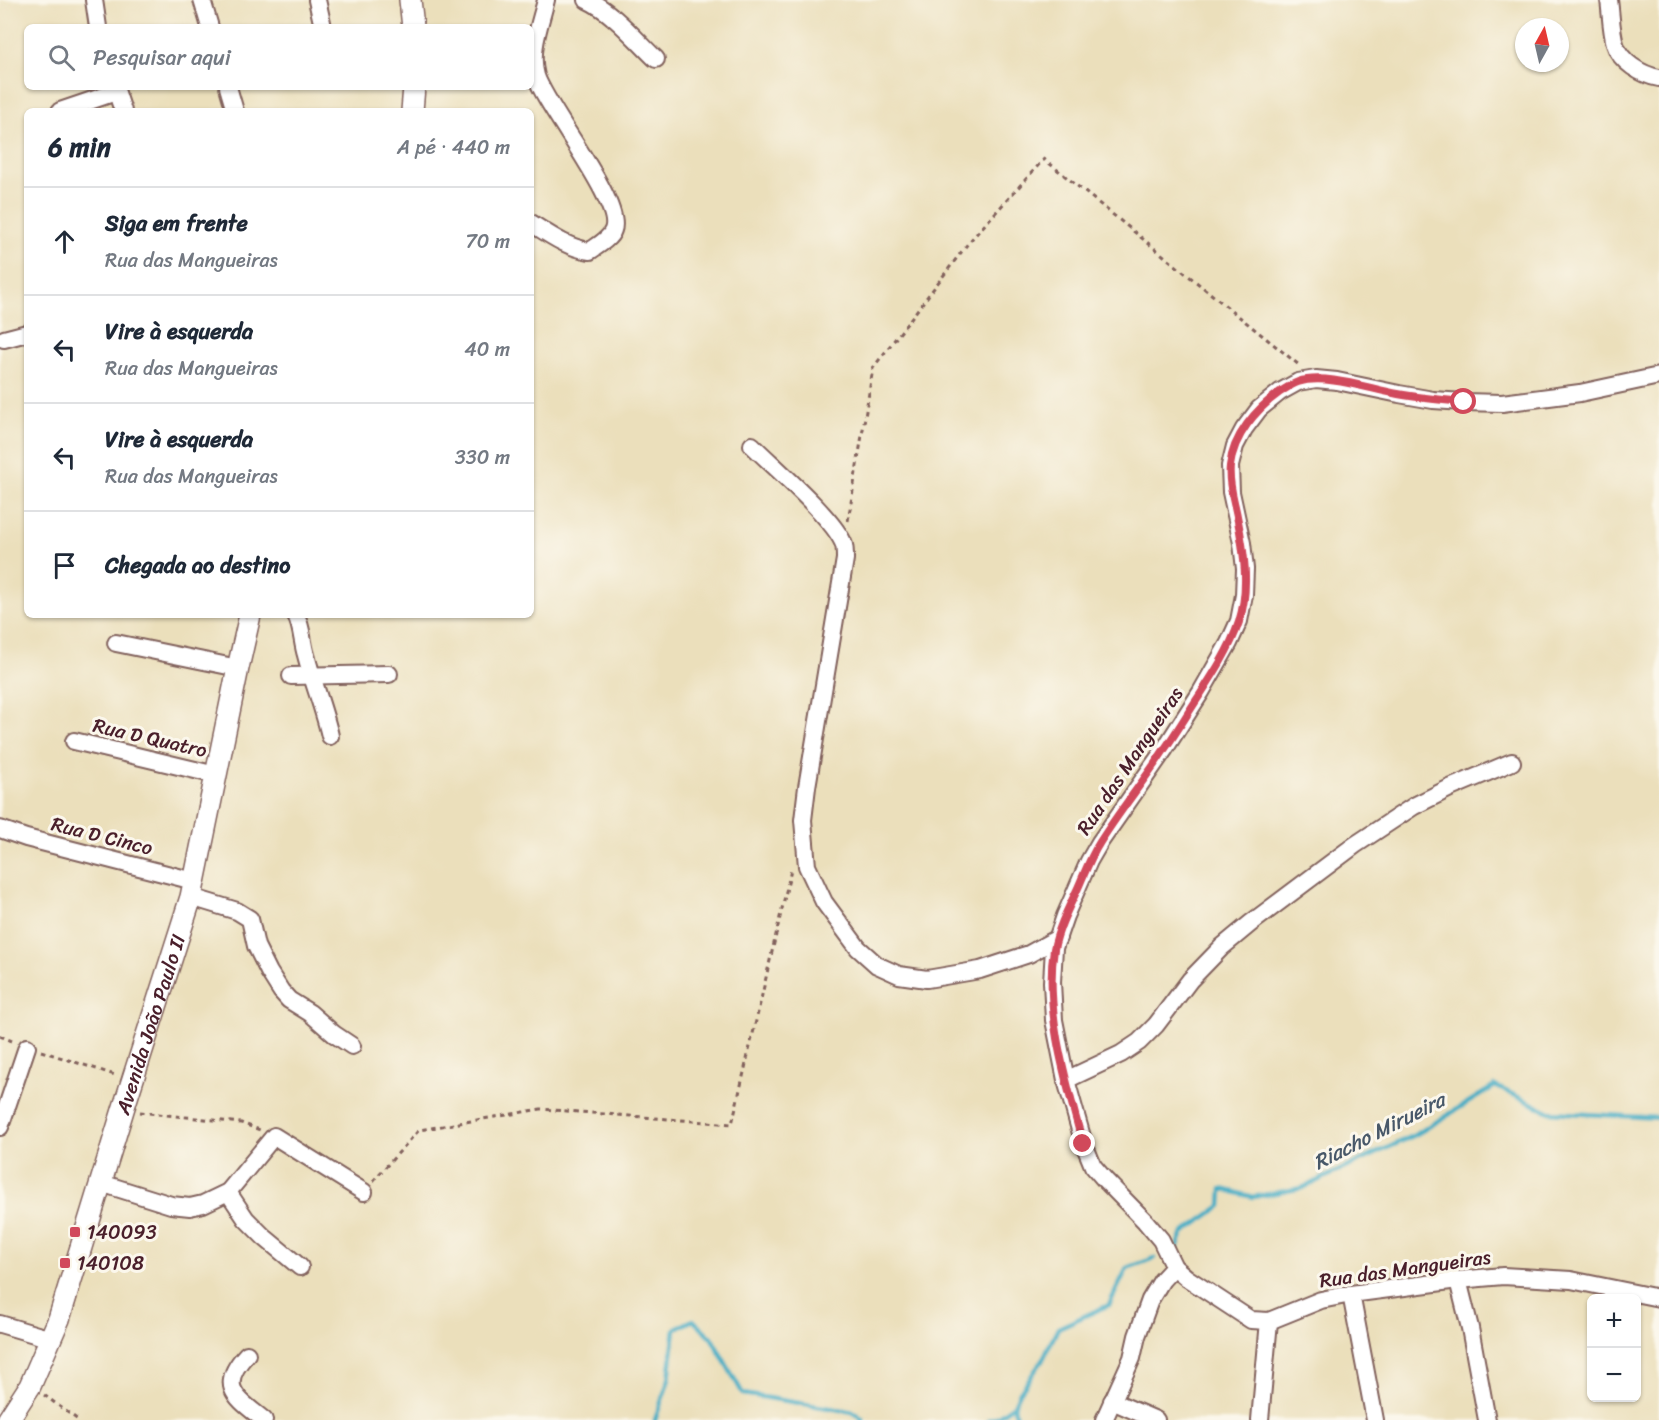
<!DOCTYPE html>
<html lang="pt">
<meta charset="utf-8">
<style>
:root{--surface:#fff;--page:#f2f2f3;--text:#1f2937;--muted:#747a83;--line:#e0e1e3}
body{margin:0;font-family:Sriracha,sans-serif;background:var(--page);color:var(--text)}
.controls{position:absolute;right:18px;bottom:18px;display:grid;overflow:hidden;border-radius:9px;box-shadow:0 2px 4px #0004}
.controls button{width:54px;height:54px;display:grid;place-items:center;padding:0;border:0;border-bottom:2px solid var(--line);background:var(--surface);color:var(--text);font:30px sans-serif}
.compass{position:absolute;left:1515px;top:18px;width:54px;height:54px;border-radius:50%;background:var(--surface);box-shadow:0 2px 4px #0004;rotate:8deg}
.stop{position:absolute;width:18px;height:18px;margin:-14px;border:4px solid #d1495b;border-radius:50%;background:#fff}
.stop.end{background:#d1495b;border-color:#fff;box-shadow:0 2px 6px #0008}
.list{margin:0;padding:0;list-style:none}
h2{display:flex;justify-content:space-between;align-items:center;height:78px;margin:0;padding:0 24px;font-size:26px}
h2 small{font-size:20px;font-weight:400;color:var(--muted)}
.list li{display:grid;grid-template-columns:39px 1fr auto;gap:18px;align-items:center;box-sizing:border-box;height:108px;padding:0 24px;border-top:2px solid var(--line)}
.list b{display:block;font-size:22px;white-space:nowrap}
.list p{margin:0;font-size:20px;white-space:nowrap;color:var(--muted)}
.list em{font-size:20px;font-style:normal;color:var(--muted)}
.icon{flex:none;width:33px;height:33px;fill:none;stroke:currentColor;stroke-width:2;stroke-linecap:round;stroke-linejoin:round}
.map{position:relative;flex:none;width:1659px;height:1420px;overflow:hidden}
.search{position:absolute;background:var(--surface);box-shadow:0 2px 4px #0004;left:24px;top:24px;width:510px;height:66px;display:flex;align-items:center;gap:15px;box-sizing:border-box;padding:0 21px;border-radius:9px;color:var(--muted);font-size:22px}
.panel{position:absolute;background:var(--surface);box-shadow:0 2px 4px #0004;left:24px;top:108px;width:510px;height:510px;border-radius:9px}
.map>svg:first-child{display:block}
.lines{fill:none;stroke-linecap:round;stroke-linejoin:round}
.stream{stroke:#45adc5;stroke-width:4.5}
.minor-casing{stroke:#82625d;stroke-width:20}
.major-casing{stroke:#82625d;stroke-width:24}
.path{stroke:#82625d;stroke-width:3;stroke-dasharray:4.5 4.5;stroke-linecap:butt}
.minor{stroke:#fff;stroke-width:16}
.major{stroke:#fff;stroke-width:21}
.route{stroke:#d1495b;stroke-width:8}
.poi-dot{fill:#d1495b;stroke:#fbf7ec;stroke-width:2}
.labels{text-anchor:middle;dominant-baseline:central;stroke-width:6;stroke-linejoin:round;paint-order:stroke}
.street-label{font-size:20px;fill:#4a1f2b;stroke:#fbf7ec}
.poi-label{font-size:20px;fill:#4a1f2b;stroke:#fbf7ec;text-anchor:start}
.water-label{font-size:21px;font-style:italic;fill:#485869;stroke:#fbf7ec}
</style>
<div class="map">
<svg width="1659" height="1420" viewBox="0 0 1659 1420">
<rect width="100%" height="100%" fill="#fbf7ec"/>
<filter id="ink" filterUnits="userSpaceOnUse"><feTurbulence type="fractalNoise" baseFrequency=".0167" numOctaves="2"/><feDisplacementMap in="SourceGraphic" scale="12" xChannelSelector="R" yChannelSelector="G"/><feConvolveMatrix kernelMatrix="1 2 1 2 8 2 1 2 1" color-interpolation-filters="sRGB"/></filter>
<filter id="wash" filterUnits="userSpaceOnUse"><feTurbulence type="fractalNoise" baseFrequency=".008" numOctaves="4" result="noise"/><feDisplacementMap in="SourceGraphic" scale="24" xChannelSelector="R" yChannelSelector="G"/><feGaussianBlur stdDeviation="1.35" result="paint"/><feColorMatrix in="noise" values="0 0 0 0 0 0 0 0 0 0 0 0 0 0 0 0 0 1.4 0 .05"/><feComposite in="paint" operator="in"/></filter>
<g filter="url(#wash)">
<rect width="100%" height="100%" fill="#ebdfbb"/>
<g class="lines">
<g class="stream">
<path d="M1176,1250L1183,1233L1221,1206L1222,1189L1253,1197L1302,1188L1415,1135L1495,1086L1550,1112L1659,1118"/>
<path d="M655,1420L669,1379L675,1329L693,1320L711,1337L743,1394L854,1412L863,1420"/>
<path d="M988,1420L997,1417L1014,1405"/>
<path d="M1016,1420L1014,1405L1020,1392L1042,1361L1058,1328L1109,1305L1127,1268L1155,1258"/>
</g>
</g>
</g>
<g filter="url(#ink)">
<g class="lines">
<defs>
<g id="minor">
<path d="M94,0L98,27"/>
<path d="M202,0L210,27"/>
<path d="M317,0L323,27"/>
<path d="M587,0C612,11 636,40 656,59"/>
<path d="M1609,0C1611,14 1611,30 1615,44C1620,62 1642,75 1659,78"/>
<path d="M115,87L123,111"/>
<path d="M228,87L235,111"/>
<path d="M60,111L116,92"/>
<path d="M531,223C550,235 568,248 590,251C597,246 610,239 613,230C624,204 546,108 536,76C529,51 540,25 546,0"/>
<path d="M4,339L27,333"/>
<path d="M1659,376L1580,393L1502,403L1464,402L1433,400L1399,394L1337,381L1316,379L1298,382L1280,392L1259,409L1244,429L1235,446L1230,466L1231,492L1242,543L1245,569L1244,595L1239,621L1229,643L1201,692L1164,750L1100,842L1089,861L1065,916L1054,948L1052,982L1054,1020L1066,1080L1084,1144L1093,1166L1105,1180L1145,1221L1161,1240L1174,1267L1187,1278L1251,1320L1269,1321L1321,1300L1351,1294L1458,1280L1503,1276L1571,1280L1659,1298"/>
<path d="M752,445C772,465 836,520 844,545C845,549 845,555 845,559L807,787L803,820L807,866L824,902L858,948L877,965L899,975L927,979L980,970L1029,954L1058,938"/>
<path d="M296,615C302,627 302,642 306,655C313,683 324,709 330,736"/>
<path d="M116,643L238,668"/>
<path d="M291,676L389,674"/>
<path d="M74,741L216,775"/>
<path d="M0,829L26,838L194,881"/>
<path d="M191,897L237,911L250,919L256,946L269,972L281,991L289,1000L310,1013L334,1034L352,1046"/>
<path d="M1066,1080L1121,1054L1139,1042L1156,1025L1190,980L1222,947L1251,923L1355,845L1414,806L1450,788L1512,762"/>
<path d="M0,1127L27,1047"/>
<path d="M101,1183L171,1205L190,1207L203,1204L228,1192L274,1136L364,1192"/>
<path d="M228,1192L246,1219L264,1237L300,1267"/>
<path d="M1458,1280L1470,1328L1487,1420"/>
<path d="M1351,1294L1375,1420"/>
<path d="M0,1324L51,1339"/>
<path d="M247,1354C216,1387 237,1398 264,1420"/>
<path d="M1112,1401L1156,1420"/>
<path d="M1104,1420L1132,1358L1137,1336L1150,1300L1162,1280L1174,1267"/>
<path d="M1260,1420L1269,1321"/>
</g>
<g id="major">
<path d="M410,0L413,27"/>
<path d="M412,111L414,87"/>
<path id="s1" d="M8,1420L30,1386L59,1319L123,1110L191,897L238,668L250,615"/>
</g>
</defs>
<use href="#minor" class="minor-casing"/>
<use href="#major" class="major-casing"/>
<g class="path">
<path d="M848,521L873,368L969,242L1044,159L1299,365"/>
<path d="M0,1036L12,1041"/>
<path d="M41,1051L115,1075"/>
<path d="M140,1112L241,1123L260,1130"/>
<path d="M373,1181L419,1130L541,1109L732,1124L791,870"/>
<path d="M44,1395L78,1420"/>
</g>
<use href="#minor" class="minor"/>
<use href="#major" class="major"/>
</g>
</g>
<g class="lines" filter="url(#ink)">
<path class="route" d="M1083,1144C1067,1085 1044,1011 1054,949C1058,928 1069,907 1078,888C1085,872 1091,856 1100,842C1120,810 1144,781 1164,750C1174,736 1183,721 1192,707C1209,681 1229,652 1239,622C1250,588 1244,550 1237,516C1234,500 1228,483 1230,466C1233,436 1256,409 1280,392C1285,389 1292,384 1298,382C1326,373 1369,389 1398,394C1420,398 1442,400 1464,402"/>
</g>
<g class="poi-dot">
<rect x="69" y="1226" width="12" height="12" rx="3"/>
<rect x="59" y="1257" width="12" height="12" rx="3"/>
</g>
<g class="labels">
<g class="street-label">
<text transform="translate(150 738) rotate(13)">Rua D Quatro</text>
<text transform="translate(1130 761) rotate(-56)">Rua das Mangueiras</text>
<text transform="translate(102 836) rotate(14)">Rua D Cinco</text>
<text stroke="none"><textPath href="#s1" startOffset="422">Avenida João Paulo II</textPath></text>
<text transform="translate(1405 1269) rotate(-8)">Rua das Mangueiras</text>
</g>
<g class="poi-label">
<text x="87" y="1232">140093</text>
<text x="77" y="1263">140108</text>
</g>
<g class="water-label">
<text transform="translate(1379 1131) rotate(-27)">Riacho Mirueira</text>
</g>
</g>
</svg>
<div class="controls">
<button>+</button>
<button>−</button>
</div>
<svg class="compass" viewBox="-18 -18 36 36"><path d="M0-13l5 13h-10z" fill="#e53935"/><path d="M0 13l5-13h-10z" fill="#747a83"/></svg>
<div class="stop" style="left:1464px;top:402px"></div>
<div class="stop end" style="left:1083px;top:1144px"></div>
<div class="search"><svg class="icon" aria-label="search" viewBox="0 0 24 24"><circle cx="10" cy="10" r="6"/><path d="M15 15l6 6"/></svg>Pesquisar aqui</div>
<section class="panel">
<h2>6 min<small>A pé · 440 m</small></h2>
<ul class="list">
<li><svg class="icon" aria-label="ahead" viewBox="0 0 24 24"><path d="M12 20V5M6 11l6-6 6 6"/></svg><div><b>Siga em frente</b><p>Rua das Mangueiras</p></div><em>70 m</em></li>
<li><svg class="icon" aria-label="left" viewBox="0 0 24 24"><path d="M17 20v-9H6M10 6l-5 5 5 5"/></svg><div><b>Vire à esquerda</b><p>Rua das Mangueiras</p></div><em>40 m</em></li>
<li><svg class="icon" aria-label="left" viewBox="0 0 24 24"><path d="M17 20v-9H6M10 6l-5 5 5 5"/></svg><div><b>Vire à esquerda</b><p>Rua das Mangueiras</p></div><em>330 m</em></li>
<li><svg class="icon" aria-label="arrive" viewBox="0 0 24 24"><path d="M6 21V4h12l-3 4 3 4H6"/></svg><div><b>Chegada ao destino</b></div></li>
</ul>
</section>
</div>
